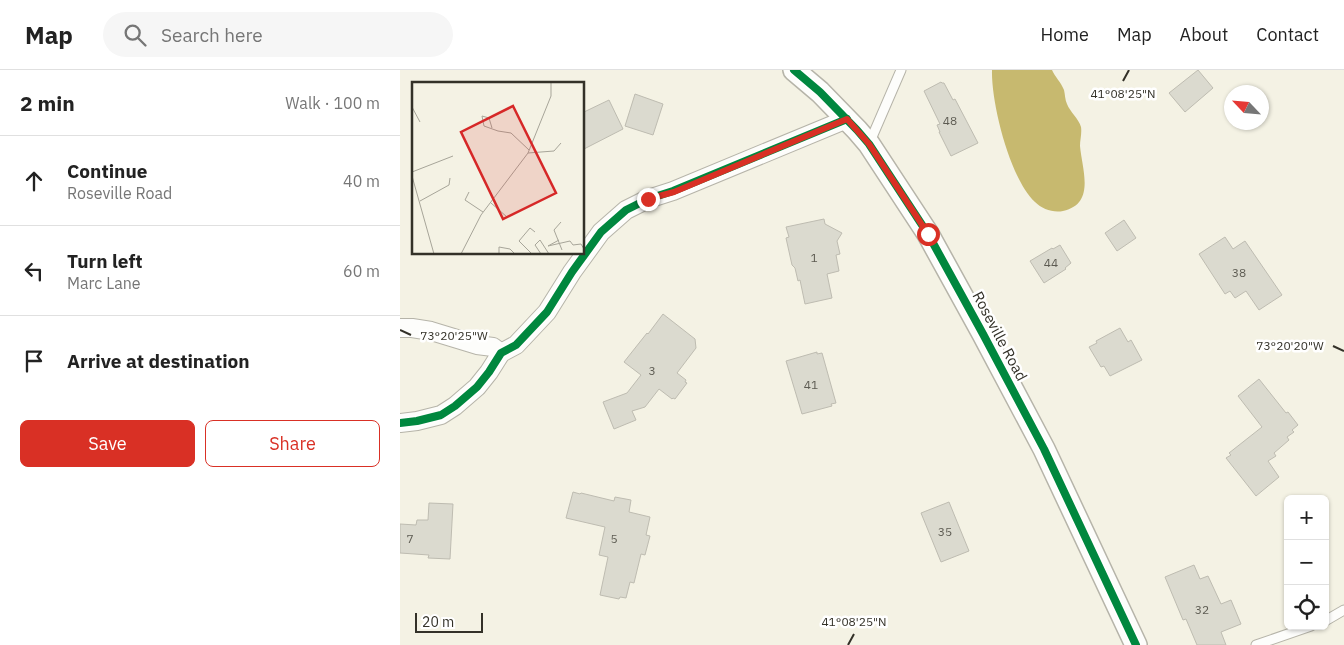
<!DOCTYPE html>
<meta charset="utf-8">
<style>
:root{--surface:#fff;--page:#f6f6f6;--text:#222;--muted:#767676;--line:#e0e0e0;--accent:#d93025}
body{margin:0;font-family:"IBM Plex Sans",sans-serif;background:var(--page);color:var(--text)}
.controls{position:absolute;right:15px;bottom:15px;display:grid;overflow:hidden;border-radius:8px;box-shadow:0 1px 4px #0004}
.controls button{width:45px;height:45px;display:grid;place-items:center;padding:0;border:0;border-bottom:1px solid var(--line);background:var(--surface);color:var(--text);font:25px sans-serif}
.compass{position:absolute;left:824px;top:15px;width:45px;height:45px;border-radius:50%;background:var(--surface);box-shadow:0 1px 4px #0004;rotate:296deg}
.scale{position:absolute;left:15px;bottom:12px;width:68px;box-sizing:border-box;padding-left:5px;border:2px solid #333128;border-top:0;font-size:14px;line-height:18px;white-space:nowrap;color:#333128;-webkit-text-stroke:4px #fff;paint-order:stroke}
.stop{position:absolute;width:15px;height:15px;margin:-11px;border:4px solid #d93025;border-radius:50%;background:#fff}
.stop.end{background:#d93025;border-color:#fff;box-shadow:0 1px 5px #0008}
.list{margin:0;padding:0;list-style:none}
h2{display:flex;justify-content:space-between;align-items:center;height:65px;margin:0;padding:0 20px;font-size:21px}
h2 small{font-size:16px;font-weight:400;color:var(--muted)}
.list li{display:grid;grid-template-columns:32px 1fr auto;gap:15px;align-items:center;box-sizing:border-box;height:90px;padding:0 20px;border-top:1px solid var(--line)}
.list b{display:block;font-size:19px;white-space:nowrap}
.list p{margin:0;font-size:16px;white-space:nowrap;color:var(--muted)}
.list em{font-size:16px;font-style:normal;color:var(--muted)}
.actions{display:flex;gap:10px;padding:15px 20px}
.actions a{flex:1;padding:11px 0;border:1px solid var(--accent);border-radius:8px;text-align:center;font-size:18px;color:var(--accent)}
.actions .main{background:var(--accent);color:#fff}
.icon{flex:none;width:28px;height:28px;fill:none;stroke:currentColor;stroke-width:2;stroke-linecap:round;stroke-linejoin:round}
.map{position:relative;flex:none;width:944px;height:575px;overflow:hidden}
header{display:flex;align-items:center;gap:30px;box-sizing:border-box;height:70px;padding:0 25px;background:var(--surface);border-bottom:1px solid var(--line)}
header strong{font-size:24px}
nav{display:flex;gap:28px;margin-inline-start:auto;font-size:18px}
.search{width:350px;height:45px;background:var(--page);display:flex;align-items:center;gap:12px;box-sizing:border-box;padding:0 18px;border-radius:28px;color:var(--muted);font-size:19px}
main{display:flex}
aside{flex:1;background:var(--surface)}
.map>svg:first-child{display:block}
.water{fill:#c7b96f}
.building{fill:#dbdacf;stroke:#bebcb1}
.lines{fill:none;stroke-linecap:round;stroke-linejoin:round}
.service-casing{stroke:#b6b4a9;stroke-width:11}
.minor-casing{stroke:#b6b4a9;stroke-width:20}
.tertiary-casing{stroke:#b6b4a9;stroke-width:24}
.service{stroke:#fdfdfb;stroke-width:9}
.minor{stroke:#fdfdfb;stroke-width:18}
.tertiary{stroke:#fdfdfb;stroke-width:21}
.cycleway-casing{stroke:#fff;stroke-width:11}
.cycleway{stroke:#00873e;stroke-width:8}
.route{stroke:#d93025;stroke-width:6}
.ticks{fill:none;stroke:#333128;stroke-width:2}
.labels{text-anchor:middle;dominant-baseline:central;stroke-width:5;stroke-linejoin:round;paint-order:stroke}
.number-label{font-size:12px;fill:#5d5b52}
.street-label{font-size:15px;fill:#333128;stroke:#fff}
.inset-road{fill:none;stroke:#a7a599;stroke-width:1}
.view{fill:#d62828;fill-opacity:0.15;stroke:#d62828;stroke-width:2.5}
.inset-edge{fill:none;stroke:#333128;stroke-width:2.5}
.ticks-label{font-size:12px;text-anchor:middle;fill:#333128;stroke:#fff;stroke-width:5;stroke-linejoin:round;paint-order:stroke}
</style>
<header>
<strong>Map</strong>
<div class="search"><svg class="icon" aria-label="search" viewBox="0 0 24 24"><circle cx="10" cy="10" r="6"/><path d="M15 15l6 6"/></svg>Search here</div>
<nav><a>Home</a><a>Map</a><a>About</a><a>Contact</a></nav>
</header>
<main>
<aside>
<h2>2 min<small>Walk · 100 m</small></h2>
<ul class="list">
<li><svg class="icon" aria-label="ahead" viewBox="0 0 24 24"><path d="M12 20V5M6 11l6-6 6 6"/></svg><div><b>Continue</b><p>Roseville Road</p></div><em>40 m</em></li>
<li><svg class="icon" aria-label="left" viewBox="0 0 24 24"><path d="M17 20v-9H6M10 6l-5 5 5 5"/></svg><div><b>Turn left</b><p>Marc Lane</p></div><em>60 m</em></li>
<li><svg class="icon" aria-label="arrive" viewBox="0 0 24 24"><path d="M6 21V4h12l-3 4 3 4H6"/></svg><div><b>Arrive at destination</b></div></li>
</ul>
<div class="actions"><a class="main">Save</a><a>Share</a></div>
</aside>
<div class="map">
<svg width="944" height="575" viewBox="0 0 944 575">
<rect width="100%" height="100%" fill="#f4f2e4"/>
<path class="water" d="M592,0H652C655,7 661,12 664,20C665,24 665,30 667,34C670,42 679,49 681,57C682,63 680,70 680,76C682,99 696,134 663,141C653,143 642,139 635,132C610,109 591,33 592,0Z"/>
<g class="building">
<path d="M798,0L813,18L785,42L769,23Z"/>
<path d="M541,12L542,13H544L553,30L555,29L578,73L551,86L539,62H540L537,55L540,54L524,21Z"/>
<path d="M235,24L263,34L253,65L225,56Z"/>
<path d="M209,30L223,59L184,79V42Z"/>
<path d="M424,149L425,154L442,163L437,171L440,184L436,185L439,201L427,204L432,228L405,234L400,210L398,211L395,198L392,195L386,168L389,167L386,157Z"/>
<path d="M724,150L736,168L717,181L705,163Z"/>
<path d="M825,167L833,179L845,171L882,225L859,240L846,221L835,228L830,221L825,224L799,184Z"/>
<path d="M660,175L671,193L665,198L666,199L644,213L630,191L652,178L653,179Z"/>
<path d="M263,244L295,269L296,278L277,303L286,310L285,312L287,313L275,329L273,328L272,329L259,319L245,337L232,341L236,350L214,359L203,332L227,323L241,305L224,292L247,263L248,264Z"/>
<path d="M720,258L728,272L731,270L742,290L710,306L704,296L701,297L689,277L697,273L696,271Z"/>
<path d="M417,282V284L422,283L436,333L431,334L432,336L402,344L386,291Z"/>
<path d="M859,309L886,343L888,342L898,355L892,360L894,362L887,367L889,370L874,383L876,386L868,391L879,407L856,426L826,388L831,385L829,383L862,357L838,326Z"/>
<path d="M173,422L180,424L181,423L214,431L215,427L231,430L229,442L250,447L246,465L250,466L245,485L241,484L234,513L230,512L226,528L220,527L219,529L200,525L208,487L199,485L205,457L166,448Z"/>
<path d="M549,432L569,481L541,492L521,443Z"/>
<path d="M29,433L53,434L50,489L28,488L29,485L0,483V454L16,455L17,450H28Z"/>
<path d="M794,495L800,509L808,506L821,534L831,530L841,554L821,562L826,575H797L786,549L783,550L765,507Z"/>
</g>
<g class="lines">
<defs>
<g id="service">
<path d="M469,74L501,0"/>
<path d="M925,551L944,540"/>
<path d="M856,575L911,556"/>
</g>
<g id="minor">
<path d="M0,258H12L31,261L77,275L93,277L101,283"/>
<path d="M0,353L17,351L41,345L55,336L77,317L89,302L101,283L116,275L147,242L172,202L201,162L226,140L248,129L273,121L447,49"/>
</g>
<path id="tertiary" d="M394,0L420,22L457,60L469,74L528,164L583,264L644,379L736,575"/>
</defs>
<use href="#service" class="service-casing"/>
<use href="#minor" class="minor-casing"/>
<use href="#tertiary" class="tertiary-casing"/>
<use href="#service" class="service"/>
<use href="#minor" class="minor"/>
<use href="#tertiary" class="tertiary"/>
<defs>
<g id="cycleway">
<path d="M394,0L420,22L457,60L469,74L528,164L583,264L644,379L736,575"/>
<path d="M0,353L17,351L41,345L55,336L77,317L89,302L101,283L116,275L147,242L172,202L201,162L226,140L248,129L273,121L447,49"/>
</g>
</defs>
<use href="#cycleway" class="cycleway-casing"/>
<use href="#cycleway" class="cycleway"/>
</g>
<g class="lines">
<path class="route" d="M248,129L274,122L447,49L469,74L528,164"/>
</g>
<path class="ticks" d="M723,11L729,0M0,260L11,265M933,276L944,281M448,575L454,564"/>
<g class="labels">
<g class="number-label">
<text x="550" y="50">48</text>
<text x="414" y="187">1</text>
<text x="651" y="192">44</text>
<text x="839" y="202">38</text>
<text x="252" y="300">3</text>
<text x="411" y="314">41</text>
<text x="545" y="461">35</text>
<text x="10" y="468">7</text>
<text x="214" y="468">5</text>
<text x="802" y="539">32</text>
</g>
<g class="street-label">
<text transform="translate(600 266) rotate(62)">Roseville Road</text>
</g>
</g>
<g transform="translate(12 12)">
<rect width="172" height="172" fill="#f4f2e4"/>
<path class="inset-road" d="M0,25L8,40M80,46L77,36L70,34L72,44L86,49L99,51L117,68M116,71L142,69L149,61M0,90L41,74M0,94L22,172M57,110L53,118L71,130M8,119L37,103L38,96M79,121L95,135M149,140L142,148L150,168M147,158L136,164L158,159L161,163L169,162L172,167M49,172L69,133L116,71L139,14V0M87,172V165L98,167L103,172M120,172L107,159L118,146L123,150M129,172L123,163L128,158L137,172"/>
<path class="view" d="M101,24L144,111L91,137L49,50Z"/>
<rect width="172" height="172" class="inset-edge"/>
</g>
<g class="ticks-label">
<text x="723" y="28">41°08'25"N</text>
<text x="54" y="270">73°20'25"W</text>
<text x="890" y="280">73°20'20"W</text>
<text x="454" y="556">41°08'25"N</text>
</g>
</svg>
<div class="controls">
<button>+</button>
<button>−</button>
<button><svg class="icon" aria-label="locate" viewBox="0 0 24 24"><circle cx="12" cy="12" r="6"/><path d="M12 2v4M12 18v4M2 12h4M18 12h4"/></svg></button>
</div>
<svg class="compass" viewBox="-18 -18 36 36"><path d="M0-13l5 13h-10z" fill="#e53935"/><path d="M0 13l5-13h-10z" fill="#767676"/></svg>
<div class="scale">20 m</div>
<div class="stop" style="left:528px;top:164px"></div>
<div class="stop end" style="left:248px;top:129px"></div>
</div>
</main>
